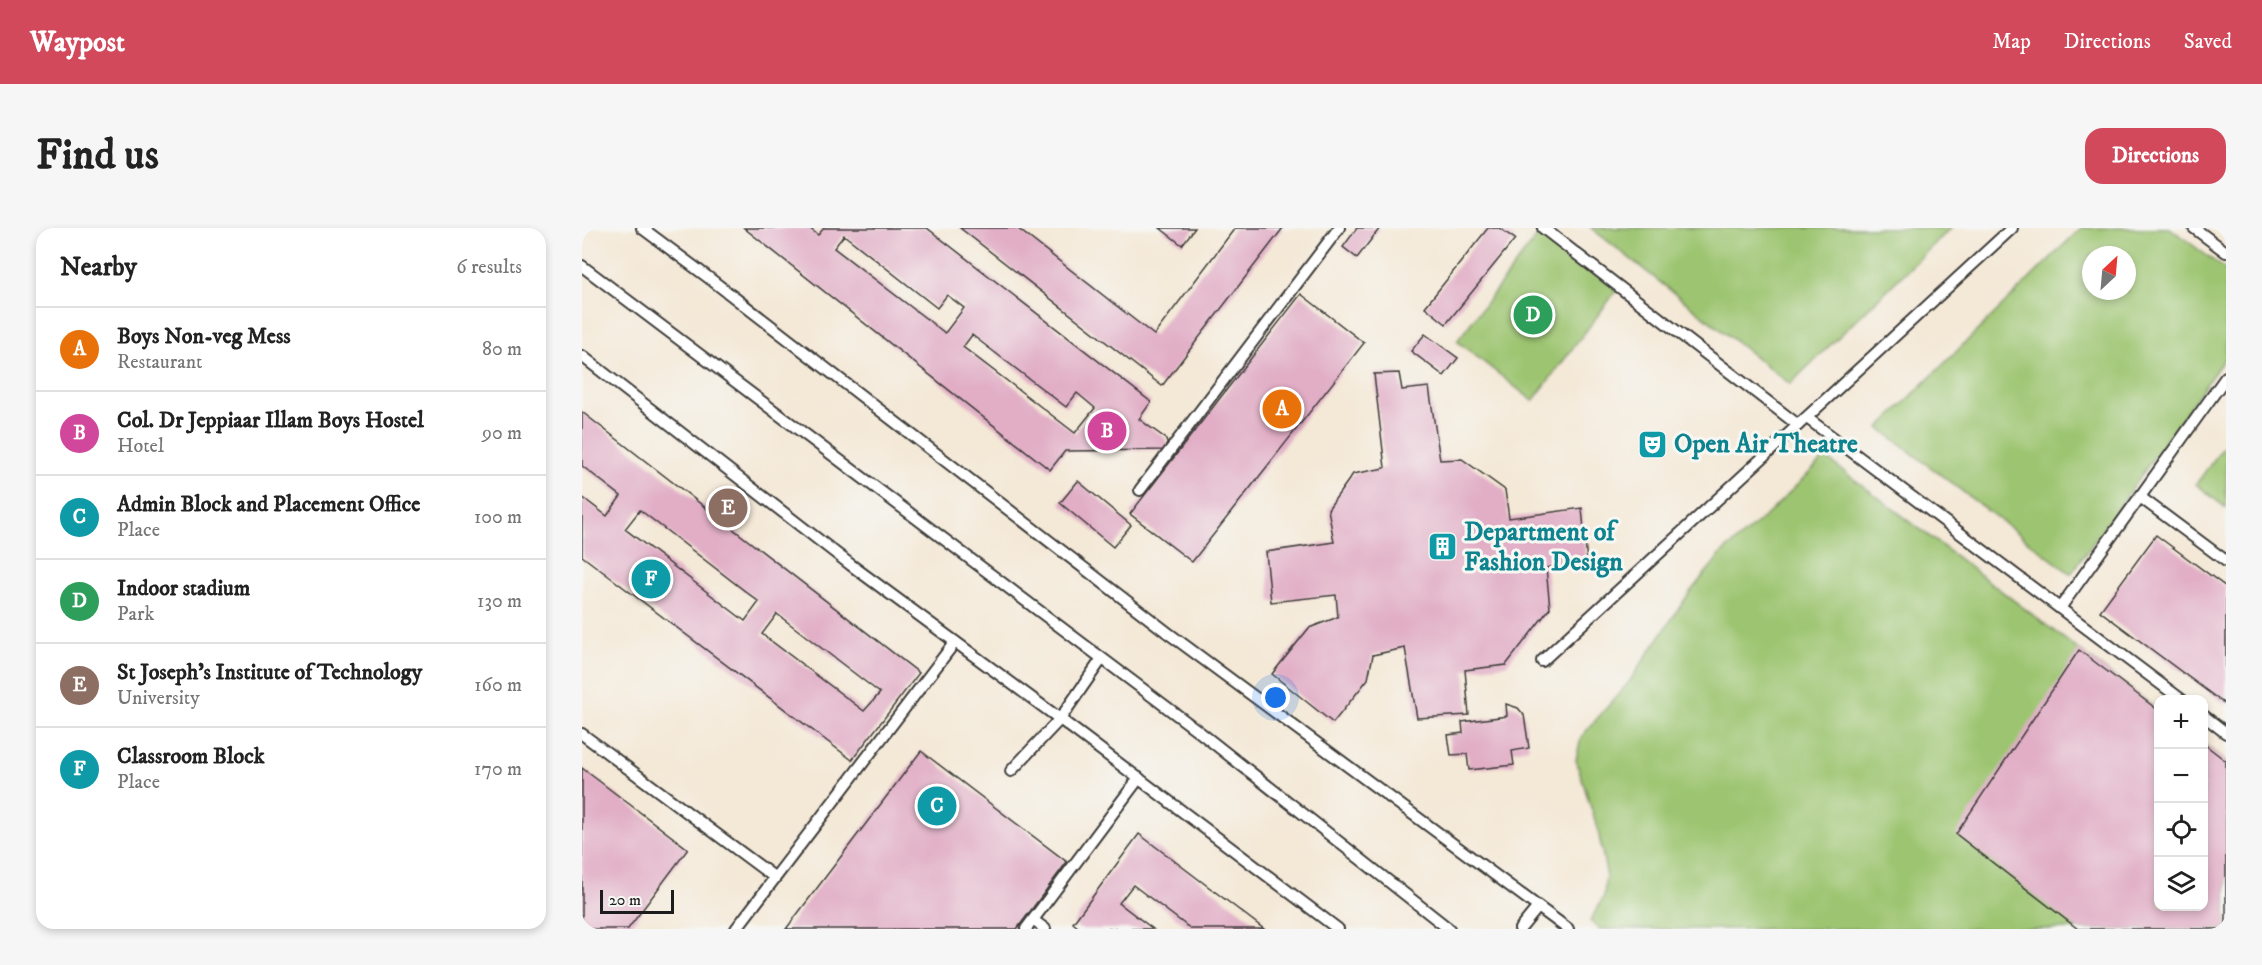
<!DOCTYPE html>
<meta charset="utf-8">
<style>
:root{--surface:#fff;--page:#f6f6f6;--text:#222;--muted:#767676;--line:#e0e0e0;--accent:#d1495b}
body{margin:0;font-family:"IM FELL DW Pica",serif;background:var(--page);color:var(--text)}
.controls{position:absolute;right:18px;bottom:18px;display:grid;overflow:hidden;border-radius:12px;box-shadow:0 3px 9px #0003}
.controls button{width:54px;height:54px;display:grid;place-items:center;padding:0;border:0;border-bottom:2px solid var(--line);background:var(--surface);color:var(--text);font:30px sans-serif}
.compass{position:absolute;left:1500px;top:18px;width:54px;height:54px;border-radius:50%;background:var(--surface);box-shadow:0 3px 9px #0003;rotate:26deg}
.scale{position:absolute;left:18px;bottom:15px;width:74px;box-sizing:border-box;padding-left:6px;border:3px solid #1c1c1c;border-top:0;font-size:16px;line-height:21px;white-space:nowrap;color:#1c1c1c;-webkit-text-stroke:4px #f6f6f2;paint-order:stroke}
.you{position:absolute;left:694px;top:470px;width:21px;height:21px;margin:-15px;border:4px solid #fff;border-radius:50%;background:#1a73e8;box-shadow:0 0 0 9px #1a73e833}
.badge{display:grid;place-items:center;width:39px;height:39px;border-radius:50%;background:var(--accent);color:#fff;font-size:20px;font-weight:700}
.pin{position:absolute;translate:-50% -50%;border:3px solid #fff;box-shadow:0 2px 6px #0006}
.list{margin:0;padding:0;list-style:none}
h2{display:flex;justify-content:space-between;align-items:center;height:78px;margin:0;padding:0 24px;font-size:26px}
h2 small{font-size:20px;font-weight:400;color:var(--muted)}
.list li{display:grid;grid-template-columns:39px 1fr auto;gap:18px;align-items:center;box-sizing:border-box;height:84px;padding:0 24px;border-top:2px solid var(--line)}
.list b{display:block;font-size:22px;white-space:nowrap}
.list p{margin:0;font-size:20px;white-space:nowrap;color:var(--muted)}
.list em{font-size:20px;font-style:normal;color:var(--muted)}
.icon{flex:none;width:33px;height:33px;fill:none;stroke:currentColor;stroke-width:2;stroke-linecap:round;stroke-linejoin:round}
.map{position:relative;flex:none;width:1644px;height:701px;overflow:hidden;border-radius:18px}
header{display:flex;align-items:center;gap:36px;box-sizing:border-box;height:84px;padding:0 30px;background:var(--accent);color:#fff}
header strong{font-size:28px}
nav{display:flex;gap:33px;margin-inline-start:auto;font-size:21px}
.intro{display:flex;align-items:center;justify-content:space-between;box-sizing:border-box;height:144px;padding:0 36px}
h1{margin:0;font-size:42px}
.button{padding:15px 27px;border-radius:18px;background:var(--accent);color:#fff;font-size:21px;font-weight:700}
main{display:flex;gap:36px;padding:0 36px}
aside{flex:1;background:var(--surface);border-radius:18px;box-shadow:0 3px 9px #0003}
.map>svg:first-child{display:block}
.green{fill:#9dc571;stroke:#5c7046;stroke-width:1.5;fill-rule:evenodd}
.building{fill:#e1aec6;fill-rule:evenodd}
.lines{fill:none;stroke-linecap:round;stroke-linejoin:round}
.lane-casing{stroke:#3c3b38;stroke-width:14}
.lane{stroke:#fff;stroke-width:10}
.labels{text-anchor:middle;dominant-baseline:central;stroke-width:6;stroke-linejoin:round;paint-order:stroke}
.culture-label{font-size:26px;font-weight:bold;fill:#0d838f;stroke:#f6f6f2;text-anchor:start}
</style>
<header>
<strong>Waypost</strong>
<nav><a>Map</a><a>Directions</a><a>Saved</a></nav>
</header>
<div class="intro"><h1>Find us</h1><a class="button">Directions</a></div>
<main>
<aside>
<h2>Nearby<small>6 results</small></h2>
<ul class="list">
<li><span class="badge" style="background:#e8710a">A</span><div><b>Boys Non-veg Mess</b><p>Restaurant</p></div><em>80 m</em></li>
<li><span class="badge" style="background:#d1479c">B</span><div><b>Col. Dr Jeppiaar Illam Boys Hostel</b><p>Hotel</p></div><em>90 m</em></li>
<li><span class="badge" style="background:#0f9aa8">C</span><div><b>Admin Block and Placement Office</b><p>Place</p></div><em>100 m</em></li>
<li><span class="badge" style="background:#2e9e5b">D</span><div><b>Indoor stadium</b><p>Park</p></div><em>130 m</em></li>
<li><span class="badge" style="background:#8d6e63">E</span><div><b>St Joseph's Institute of Technology</b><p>University</p></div><em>160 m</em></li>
<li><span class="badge" style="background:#0f9aa8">F</span><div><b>Classroom Block</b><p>Place</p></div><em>170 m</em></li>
</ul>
</aside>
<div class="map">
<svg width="1644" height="701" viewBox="0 0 1644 701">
<rect width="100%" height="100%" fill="#f6f6f2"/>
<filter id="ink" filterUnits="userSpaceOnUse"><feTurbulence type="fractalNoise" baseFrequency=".0167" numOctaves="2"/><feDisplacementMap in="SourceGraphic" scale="12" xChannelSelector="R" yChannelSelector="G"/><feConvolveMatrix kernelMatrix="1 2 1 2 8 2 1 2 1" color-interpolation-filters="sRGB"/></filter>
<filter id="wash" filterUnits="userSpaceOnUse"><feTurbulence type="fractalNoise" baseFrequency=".008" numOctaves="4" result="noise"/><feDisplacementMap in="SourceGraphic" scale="24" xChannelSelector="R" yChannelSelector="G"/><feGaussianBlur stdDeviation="1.35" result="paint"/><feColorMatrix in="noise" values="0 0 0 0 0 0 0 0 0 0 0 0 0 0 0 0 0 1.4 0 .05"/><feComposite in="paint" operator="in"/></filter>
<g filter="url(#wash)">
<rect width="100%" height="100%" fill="#f4e8d6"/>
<g class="green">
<path d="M1009,0H1369L1208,156Z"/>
<path d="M1499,0H1588L1644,42V128L1489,346L1297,200ZM1509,27H1545V63H1509Z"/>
<path d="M959,3L1035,62L951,173L875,113Z"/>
<path d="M1644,215V280L1614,256Z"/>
<path d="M1243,229L1576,482V678H1622V516L1644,533V701H1018L1008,693L1022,668L1024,644L1016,602L994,532L999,509L1047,454L1108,364L1140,325L1186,286Z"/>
</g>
<g id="blocks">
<g class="building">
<path d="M162,0H227L236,7L242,0H345L569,174L557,191L583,210L588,222L483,223L468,242ZM262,7L355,80L365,67L382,80L363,105L252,20ZM390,107L484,179L495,165L513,180L493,205L381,119Z"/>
<path d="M378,0H435L572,107L653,0H701L580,158Z"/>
<path d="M578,0H613L600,17Z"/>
<path d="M775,0H798L775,30L761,19Z"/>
<path d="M906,0H917L933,11L864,96L843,79Z"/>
<path d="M719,66L782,115L610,334L548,286Z"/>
<path d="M843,106L876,130L862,148L829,123Z"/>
<path d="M817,145L820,162L847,159L858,232L880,231L923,262L927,290L1000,280L1005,334L964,340L968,380L924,437L883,442L887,487L835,490L823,420L791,427L786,451L751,495L690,446L727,400L756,389L754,367L689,374L684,324L752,314L746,281L771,246L803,240L792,146Z"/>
<path d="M0,184L337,445L270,532L0,328V269L25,288L39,268L0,238ZM58,282L177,374L163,393L43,301ZM195,386L298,465L282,483L180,406Z"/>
<path d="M496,253L549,297L531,319L478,275Z"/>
<path d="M1574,307L1644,359V477L1518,383Z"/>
<path d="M1497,422L1576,482V678H1622V516L1644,533V701H1496L1374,606Z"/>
<path d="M924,476L936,480L942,487L947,520L930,523L932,537L887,542L885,526L869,527L866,507L881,505L880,494L925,488Z"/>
<path d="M339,523L485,634L435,701H204Z"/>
<path d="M0,540L106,621L46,701H0Z"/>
<path d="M557,606L682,701H609L551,657L537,675L571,701H498L491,695Z"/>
</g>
</g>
</g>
<g filter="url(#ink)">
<use href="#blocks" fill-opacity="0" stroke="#3c3b38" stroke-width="1.5"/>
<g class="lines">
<defs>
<g id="lane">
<path d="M60,0L127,50L586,405L986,701"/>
<path d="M961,0L1216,197"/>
<path d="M1612,0L1644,24"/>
<path d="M0,38L615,502L867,701"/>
<path d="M0,128L269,337L478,491L756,701"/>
<path d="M1225,190L1600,472"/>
<path d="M558,262L757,0"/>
<path d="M1558,269L1644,333"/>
<path d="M1478,380L1644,149"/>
<path d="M960,433L1430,0"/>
<path d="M1622,488L1644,505"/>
<path d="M0,506L192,649"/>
<path d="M429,543L478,491L519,432"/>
<path d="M451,692L463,701"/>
<path d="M154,701L373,414"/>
<path d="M444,701L557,550"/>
<path d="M938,701L956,679"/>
</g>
</defs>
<use href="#lane" class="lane-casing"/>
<use href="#lane" class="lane"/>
</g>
</g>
<defs>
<symbol id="theatre-square" viewBox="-11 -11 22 22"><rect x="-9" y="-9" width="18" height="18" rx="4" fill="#0f9aa8" stroke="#f6f6f2"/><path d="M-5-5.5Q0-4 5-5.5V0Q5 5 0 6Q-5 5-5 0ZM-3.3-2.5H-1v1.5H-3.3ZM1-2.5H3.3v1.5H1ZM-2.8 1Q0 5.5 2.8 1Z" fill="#fff"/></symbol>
<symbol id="building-square" viewBox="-11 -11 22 22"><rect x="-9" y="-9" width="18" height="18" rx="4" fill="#0f9aa8" stroke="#f6f6f2"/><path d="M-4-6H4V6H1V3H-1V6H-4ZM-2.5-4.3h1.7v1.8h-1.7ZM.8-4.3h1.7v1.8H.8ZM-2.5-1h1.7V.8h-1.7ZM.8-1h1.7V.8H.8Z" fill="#fff"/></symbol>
</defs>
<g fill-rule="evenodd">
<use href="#theatre-square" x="1054" y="200" width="33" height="33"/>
<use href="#building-square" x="844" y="302" width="33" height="33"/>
</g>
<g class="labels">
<g class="culture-label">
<text x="1092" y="216">Open Air Theatre</text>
<text x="882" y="304">Department of<tspan x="882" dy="30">Fashion Design</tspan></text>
</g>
</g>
</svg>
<div class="controls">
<button>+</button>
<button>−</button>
<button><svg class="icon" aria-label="locate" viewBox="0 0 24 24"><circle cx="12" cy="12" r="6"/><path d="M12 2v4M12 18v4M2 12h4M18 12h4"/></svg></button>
<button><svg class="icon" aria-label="layers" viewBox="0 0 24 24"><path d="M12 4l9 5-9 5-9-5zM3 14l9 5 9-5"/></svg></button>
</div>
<svg class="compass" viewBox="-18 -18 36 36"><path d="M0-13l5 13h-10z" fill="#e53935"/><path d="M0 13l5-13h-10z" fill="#767676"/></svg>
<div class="scale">20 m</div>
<div class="you"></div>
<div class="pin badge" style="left:700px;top:181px;background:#e8710a">A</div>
<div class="pin badge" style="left:525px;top:203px;background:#d1479c">B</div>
<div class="pin badge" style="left:355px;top:578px;background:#0f9aa8">C</div>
<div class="pin badge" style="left:951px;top:87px;background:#2e9e5b">D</div>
<div class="pin badge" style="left:146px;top:280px;background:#8d6e63">E</div>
<div class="pin badge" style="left:69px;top:351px;background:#0f9aa8">F</div>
</div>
</main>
